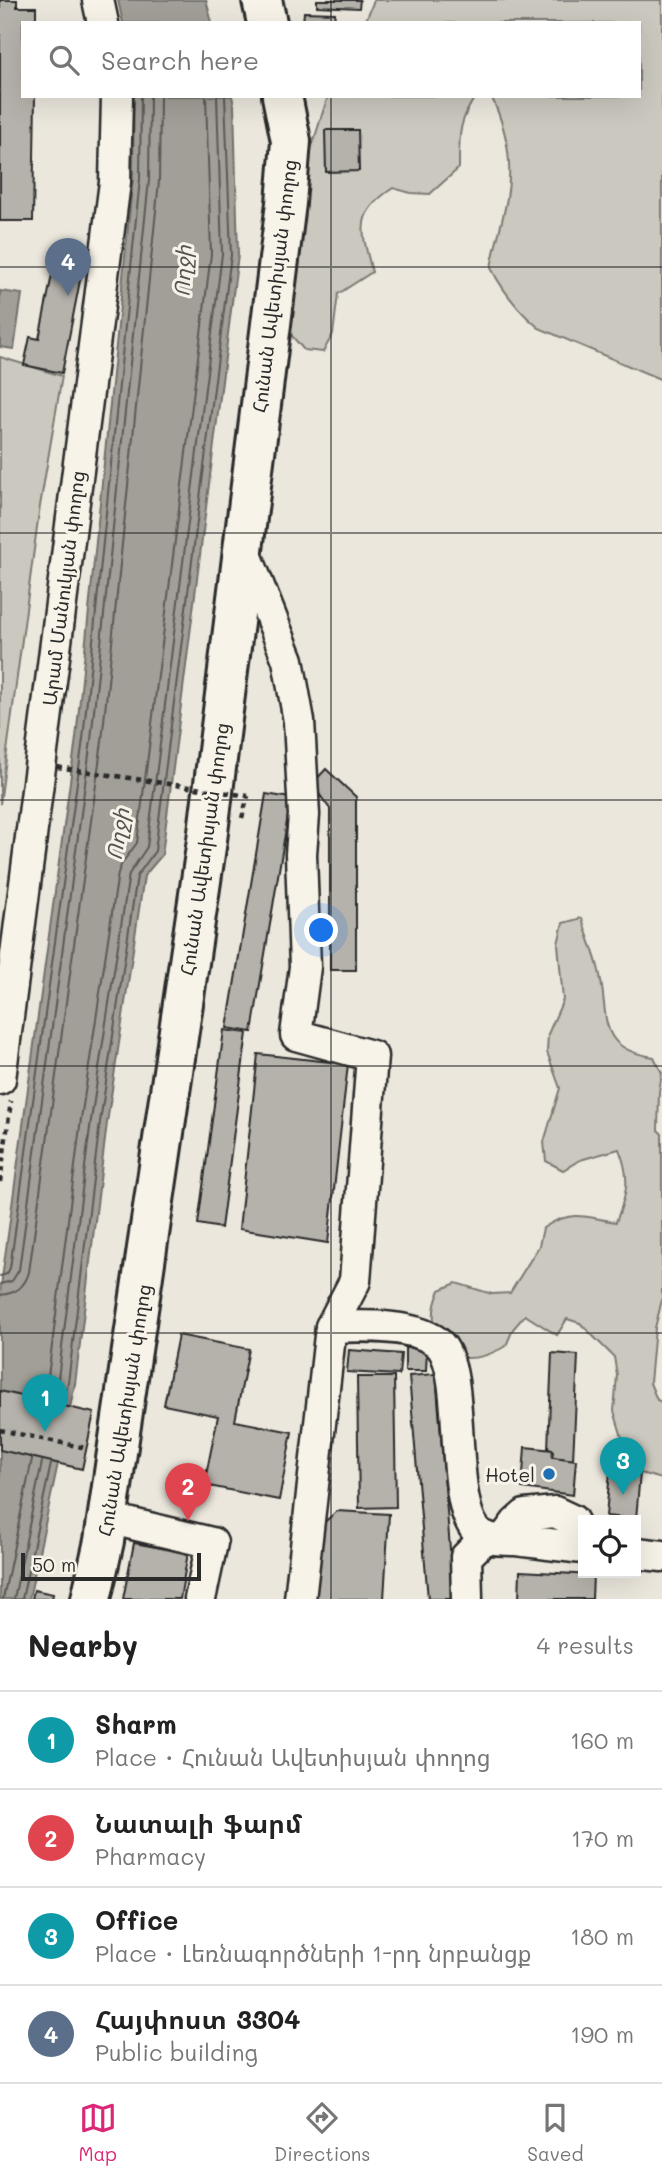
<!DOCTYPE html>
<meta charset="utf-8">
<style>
:root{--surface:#fff;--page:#f2f2f2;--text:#222;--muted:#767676;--line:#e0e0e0;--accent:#db2777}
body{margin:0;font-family:Mali,"Noto Sans Armenian",sans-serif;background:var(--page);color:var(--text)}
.controls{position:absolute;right:21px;bottom:21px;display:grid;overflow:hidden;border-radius:0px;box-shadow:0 7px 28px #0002}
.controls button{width:63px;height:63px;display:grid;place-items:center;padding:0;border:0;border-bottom:2px solid var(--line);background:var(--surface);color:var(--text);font:35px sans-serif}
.scale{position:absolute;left:21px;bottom:18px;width:180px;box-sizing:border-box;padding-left:7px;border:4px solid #2b2b2b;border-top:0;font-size:19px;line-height:24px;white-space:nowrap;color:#2b2b2b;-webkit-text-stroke:5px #f7f3e8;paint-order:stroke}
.you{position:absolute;left:322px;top:931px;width:24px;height:24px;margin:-18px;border:5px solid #fff;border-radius:50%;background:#1a73e8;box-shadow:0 0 0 10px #1a73e833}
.badge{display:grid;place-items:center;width:46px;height:46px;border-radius:50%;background:var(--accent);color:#fff;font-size:23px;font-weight:700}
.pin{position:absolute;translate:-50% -58px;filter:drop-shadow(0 2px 4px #0008)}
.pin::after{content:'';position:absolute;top:37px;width:24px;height:21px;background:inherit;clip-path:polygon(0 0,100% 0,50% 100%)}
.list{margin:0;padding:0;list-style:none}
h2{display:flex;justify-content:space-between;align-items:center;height:91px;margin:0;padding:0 28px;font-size:30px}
h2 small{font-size:23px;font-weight:400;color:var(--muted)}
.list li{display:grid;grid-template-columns:46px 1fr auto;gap:21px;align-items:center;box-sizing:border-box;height:98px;padding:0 28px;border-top:2px solid var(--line)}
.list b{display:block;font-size:26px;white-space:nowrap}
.list p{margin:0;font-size:23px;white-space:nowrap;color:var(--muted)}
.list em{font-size:23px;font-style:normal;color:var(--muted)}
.icon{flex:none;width:38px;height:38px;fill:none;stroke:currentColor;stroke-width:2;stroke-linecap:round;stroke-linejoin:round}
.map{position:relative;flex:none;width:662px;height:1599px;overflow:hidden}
.search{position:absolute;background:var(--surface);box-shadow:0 7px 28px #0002;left:21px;right:21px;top:21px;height:77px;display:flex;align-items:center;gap:18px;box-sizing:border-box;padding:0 24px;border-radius:0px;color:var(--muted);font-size:26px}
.sheet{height:483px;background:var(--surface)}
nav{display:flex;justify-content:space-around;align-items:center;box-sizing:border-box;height:98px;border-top:2px solid var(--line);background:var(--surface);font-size:19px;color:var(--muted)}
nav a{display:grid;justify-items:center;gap:4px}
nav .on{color:var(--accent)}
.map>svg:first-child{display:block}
.green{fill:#cbc8bf;stroke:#7b7a75;stroke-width:2}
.water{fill:#a29f98;stroke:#72716c;stroke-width:2}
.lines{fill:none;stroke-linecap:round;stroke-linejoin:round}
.shore{stroke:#5b5957;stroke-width:2}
.building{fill:#b5b2ab;stroke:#2b2b2b;stroke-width:2}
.minor-casing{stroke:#2b2b2b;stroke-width:35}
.highway-casing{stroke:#2b2b2b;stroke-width:44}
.path{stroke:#2b2b2b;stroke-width:4.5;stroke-dasharray:5 5;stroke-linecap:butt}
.minor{stroke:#f7f3e8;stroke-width:30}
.highway{stroke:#f7f3e8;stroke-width:38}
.path-bridge{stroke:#2b2b2b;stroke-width:4.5;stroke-dasharray:5 5;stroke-linecap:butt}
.grid{fill:none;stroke:#2b2b2b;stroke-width:2;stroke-opacity:0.55}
.poi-dot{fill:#1f6fb2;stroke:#f7f3e8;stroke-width:2.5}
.labels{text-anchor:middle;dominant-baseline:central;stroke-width:6;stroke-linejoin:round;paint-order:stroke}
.street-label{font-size:19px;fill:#2b2b2b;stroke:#f7f3e8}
.poi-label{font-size:19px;fill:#2b2b2b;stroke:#f7f3e8;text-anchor:end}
.water-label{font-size:21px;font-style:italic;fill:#555451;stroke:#f7f3e8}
</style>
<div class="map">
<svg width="662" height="1599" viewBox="0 0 662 1599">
<rect width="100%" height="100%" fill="#ebe7dd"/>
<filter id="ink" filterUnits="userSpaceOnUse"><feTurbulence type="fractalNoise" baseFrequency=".0143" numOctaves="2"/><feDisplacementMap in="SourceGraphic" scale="14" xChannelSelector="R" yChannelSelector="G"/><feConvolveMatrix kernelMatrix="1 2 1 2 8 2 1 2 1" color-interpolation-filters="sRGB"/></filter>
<g filter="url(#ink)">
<g class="green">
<path d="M374,0H662V380L539,328C518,311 503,291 491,268C495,244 503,221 507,198C513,163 506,127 491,96H639V23H365Z"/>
<path d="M328,96H476C458,121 459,138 459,168L430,194L411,193L393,188C353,214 362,231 372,272L338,294L333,334L323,352L304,350L292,336L288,318L294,242L306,205L307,162Z"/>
<path d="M0,357L62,376L39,512L0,804Z"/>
<path d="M582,918C587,936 595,953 599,971C610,1015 594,1049 654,1057L662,1073L659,1092L658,1130L662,1134V1300L655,1328L650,1383L657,1400L662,1402V1479L640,1473L625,1447L614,1411L617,1375L614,1357L580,1323L567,1319L557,1335L525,1315L513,1329L506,1346C488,1356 476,1360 455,1357C437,1330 426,1323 440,1290L456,1283L492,1294L510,1293L539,1246L543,1228C571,1209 585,1217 616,1222C627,1193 631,1179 619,1149L580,1160L563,1170L546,1161L544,1142L560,1088L547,1052L548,1034L563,1000L558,944L563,923Z"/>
</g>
<g class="water">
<path d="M118,0H206L212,23H123Z"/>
<path d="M134,96H232L234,105L238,255L162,855L144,876L107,1123L75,1384L29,1599H0V1293L76,738L133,178Z"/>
<path d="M0,291L22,294L14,349L0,347Z"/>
</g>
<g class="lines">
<g class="shore">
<path d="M0,1276L7,1274L10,1268L83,739L140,179L141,96"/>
<path d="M0,1284L12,1281L19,1270L91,740L149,180L150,96"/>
<path d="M0,1295C15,1294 25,1287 29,1272L102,741L159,181L160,96"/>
<path d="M45,1400L81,1119L118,873L122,863L137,843L211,254L206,96"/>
<path d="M55,1402L91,1120L129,874L147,847L222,254L217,96"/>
<path d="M63,1404L68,1383L100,1122L137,876L155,851L231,255L225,96"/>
<path d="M3,1599L32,1459"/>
<path d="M14,1599L42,1462"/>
<path d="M22,1599L51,1464"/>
</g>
</g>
<g class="building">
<path d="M0,0H17V7H36V23H23V96H35L33,221H0Z"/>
<path d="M317,0H360L359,8L317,6Z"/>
<path d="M304,12L335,13L334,23H303Z"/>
<path d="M325,130H358L359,171L326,172Z"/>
<path d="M54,265L82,270L62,373L24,365L30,337L39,339Z"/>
<path d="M326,769L356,797V970H330V809L312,784Z"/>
<path d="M266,794L291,798L252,1032L227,1028Z"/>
<path d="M224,1030L247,1033L221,1228L198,1224Z"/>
<path d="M258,1054L348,1064L328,1243L239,1229Z"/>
<path d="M178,1335L249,1349L235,1421L292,1432L279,1500L204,1485L218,1416L164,1405Z"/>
<path d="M405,1348H427L426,1371H405Z"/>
<path d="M349,1350L401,1354L399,1375L347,1372Z"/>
<path d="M552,1353L578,1355L573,1460L552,1457L553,1450L548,1449Z"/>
<path d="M436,1374L454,1599H428L409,1376Z"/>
<path d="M357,1377H394L396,1507L359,1508Z"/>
<path d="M0,1391L94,1413L82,1469L0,1450Z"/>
<path d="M525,1447L553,1450L552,1457L576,1460L573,1495L522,1488Z"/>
<path d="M610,1471L640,1473L636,1519L606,1516Z"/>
<path d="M337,1511L389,1514L384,1599H314L319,1527Z"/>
<path d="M134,1543L188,1553L180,1599H123Z"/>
<path d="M520,1571L593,1575L592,1599H519Z"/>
<path d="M34,1590L53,1594L52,1599H32Z"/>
</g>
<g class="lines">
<defs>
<g id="minor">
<path d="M98,0L103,23"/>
<path d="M244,549L288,660L299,721L304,815L301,854L305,967L296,1035L372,1056L355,1281L331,1327L300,1599"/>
<path d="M0,1079L115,182L117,96"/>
<path d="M331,1327C359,1326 419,1323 440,1345C470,1378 443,1523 487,1538C495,1540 506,1540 514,1540C537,1543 560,1545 583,1548"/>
<path d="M107,1518L212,1543L200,1599"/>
<path d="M504,1539L516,1523L525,1515L555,1512L572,1520L583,1540"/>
<path d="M636,1553L662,1556"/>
<path d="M467,1599L466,1557L486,1537"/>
</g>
<g id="highway">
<path d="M262,0L267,23"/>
<path d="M91,1599L104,1541L207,840L286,203L291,141L282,96"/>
</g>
</defs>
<use href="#minor" class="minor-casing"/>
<use href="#highway" class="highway-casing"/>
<g class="path">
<path d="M242,818L248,796"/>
<path d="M0,1182L11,1101"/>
<path d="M0,1430L86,1448"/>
</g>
<use href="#minor" class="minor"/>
<use href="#highway" class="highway"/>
<path class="path-bridge" d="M57,767L248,796"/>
</g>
</g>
<path class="grid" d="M331,0V23M331,96V1599M0,267H662M0,533H662M0,800H662M0,1066H662M0,1333H662"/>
<circle class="poi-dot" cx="549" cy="1474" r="7"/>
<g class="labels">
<g class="street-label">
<text transform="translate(274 286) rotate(-83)">Հունան Ավետիսյան փողոց</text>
<text transform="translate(63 588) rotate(-83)">Արամ Մանուկյան փողոց</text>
<text transform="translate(204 849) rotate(-82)">Հունան Ավետիսյան փողոց</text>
<text transform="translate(124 1410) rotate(-81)">Հունան Ավետիսյան փողոց</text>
</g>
<g class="poi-label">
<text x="535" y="1474">Hotel</text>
</g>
<g class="water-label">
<text transform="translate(182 271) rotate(-88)">Ողջի</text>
<text transform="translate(117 834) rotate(-81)">Ողջի</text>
</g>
</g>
</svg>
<div class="controls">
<button><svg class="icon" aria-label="locate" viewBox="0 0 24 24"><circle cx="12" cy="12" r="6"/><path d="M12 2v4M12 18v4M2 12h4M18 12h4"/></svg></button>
</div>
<div class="scale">50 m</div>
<div class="you"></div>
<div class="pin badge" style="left:45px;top:1432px;background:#0f9aa8">1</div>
<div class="pin badge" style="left:188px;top:1521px;background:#e0444e">2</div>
<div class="pin badge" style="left:623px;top:1495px;background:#0f9aa8">3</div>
<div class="pin badge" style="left:68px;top:296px;background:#5c6f8a">4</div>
<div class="search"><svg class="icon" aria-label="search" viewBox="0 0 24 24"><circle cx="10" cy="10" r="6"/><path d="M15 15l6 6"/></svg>Search here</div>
</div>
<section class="sheet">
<h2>Nearby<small>4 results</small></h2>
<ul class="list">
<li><span class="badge" style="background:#0f9aa8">1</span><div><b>Sharm</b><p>Place · Հունան Ավետիսյան փողոց</p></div><em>160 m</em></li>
<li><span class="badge" style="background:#e0444e">2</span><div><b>Նատալի ֆարմ</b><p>Pharmacy</p></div><em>170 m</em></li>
<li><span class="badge" style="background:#0f9aa8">3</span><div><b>Office</b><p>Place · Լեռնագործների 1-րդ նրբանցք</p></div><em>180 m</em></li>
<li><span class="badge" style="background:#5c6f8a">4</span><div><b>Հայփոստ 3304</b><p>Public building</p></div><em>190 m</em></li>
</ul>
</section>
<nav>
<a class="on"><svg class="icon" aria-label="map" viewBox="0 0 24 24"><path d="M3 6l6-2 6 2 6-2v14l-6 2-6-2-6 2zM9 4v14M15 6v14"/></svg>Map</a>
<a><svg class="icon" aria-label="directions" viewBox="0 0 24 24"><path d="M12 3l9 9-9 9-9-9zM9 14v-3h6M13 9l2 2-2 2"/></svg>Directions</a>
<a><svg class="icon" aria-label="saved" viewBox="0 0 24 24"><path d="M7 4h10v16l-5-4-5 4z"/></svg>Saved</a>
</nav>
